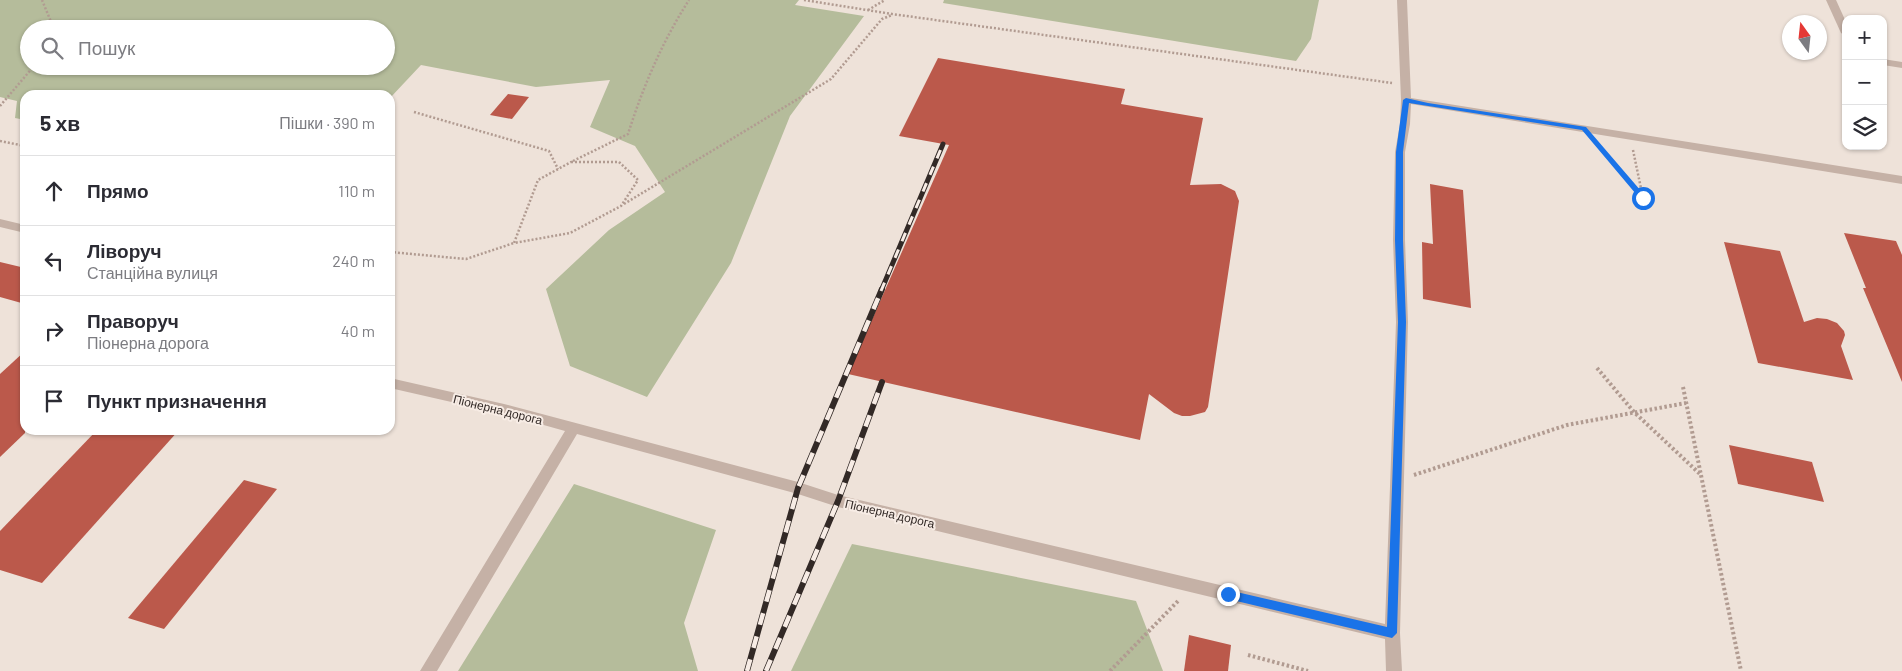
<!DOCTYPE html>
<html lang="uk">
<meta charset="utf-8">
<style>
:root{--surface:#fff;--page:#f7f7f7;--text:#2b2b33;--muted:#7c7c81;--line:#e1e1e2}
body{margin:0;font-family:Barlow,sans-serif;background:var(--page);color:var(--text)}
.controls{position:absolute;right:15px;top:15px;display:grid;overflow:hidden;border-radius:10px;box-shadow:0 1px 4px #0004}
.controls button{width:45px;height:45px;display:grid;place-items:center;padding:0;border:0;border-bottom:1px solid var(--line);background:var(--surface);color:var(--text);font:25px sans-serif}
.compass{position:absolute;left:1782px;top:15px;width:45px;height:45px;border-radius:50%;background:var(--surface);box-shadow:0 1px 4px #0004;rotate:345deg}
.stop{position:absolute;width:15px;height:15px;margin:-11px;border:4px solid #1a73e8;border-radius:50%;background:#fff}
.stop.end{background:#1a73e8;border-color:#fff;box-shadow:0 1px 5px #0008}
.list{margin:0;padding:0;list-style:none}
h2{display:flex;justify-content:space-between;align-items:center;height:65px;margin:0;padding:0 20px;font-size:21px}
h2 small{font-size:16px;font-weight:400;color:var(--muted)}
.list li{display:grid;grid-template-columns:32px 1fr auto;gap:15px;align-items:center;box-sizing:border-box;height:70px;padding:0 20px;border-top:1px solid var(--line)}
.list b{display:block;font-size:19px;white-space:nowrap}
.list p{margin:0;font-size:16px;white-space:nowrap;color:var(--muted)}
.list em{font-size:16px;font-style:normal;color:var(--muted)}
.icon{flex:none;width:28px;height:28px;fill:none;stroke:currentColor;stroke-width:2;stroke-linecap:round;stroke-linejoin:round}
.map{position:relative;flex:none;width:1902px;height:671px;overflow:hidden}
.search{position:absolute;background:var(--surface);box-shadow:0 1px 4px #0004;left:20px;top:20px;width:375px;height:55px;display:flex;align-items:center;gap:12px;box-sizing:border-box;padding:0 18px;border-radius:28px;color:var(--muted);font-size:19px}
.panel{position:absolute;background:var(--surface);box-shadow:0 1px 4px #0004;left:20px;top:90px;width:375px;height:345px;border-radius:15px}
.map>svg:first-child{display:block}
.green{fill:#b5bc9b;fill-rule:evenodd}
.building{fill:#bb594b}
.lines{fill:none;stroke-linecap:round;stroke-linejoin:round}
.path-far1{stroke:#b19b91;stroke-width:2.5;stroke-dasharray:2 2;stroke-linecap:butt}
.path{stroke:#b19b91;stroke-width:4;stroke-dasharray:2.5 2.5;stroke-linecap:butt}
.minor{fill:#c5b1a6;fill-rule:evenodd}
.rail-far1-casing{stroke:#322926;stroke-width:5}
.rail-casing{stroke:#322926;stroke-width:6}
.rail-far1{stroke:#f7ece5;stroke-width:3;stroke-dasharray:9;stroke-linecap:butt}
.rail{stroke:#f7ece5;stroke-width:4.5;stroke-dasharray:12;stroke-linecap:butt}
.route{fill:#1a73e8}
.labels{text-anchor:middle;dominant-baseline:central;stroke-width:4;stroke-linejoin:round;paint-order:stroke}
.street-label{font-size:12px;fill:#322926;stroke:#f7ece5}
</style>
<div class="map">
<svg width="1902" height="671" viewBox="0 0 1902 671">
<rect width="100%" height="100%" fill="#eee2d9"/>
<g class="green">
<path d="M0,0H799L795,5L864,16L790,116L731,263L647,397L570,366L546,289L609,230L665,192L635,146L590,127L610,80L536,87L421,65L390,98V95H25V120L15,118L17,101L0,97ZM29,29H386V66H29Z"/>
<path d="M944,0H1319L1311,39L1296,61L943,3Z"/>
<path d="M574,484L716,530L684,623L698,671H458Z"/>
<path d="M852,544L1136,601L1163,671H791Z"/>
</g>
<g class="building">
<path d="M938,58L1125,89L1121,104L1203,118L1190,185L1221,184L1235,191L1239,201L1208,407L1205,412L1190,416H1182L1174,413L1149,394L1140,440L848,374L949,145L899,136Z"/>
<path d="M508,94L529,97L512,119L490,115Z"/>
<path d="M1430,184L1463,190L1471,308L1423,299L1422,242L1433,244Z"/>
<path d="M1844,233L1896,241L1902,255V382L1863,288H1866Z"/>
<path d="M1724,242L1780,251L1804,322L1817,318L1827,319L1837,323L1844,331L1845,335L1841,346L1853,380L1758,363Z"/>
<path d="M0,262L25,268V304L0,297Z"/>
<path d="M25,351V433L0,457V374Z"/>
<path d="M97,430H179L42,583L0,570V531Z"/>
<path d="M1729,445L1812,462L1824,502L1738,484Z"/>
<path d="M244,480L277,489L164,629L128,618Z"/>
<path d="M1189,635L1231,645L1228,671H1184Z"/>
</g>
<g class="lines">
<g class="path-far1">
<path d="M42,0L54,29"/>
<path d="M804,0L892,14L1392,83"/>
<path d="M868,10L885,0"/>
<path d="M0,106L34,66"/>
<path d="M414,112L549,151L558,169"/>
<path d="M0,141L25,146"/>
<path d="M1598,146L1643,198"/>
<path d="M1633,150L1643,198"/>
<path d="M573,161L628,134C643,87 662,42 689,0"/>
<path d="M571,162H619L638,180L621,206L570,233L514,243L538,180Z"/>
<path d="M624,204L831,79L882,19L892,15"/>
<path d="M390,252L466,259L514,243"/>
</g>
<g class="path">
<path d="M1597,368L1634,412L1701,475"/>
<path d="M1683,387L1741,671"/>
<path d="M1414,475L1567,425L1686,403"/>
<path d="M1248,655L1308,671"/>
<path d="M1110,671L1179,600"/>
</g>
<g class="minor">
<path d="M1397,0H1407L1411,98L1902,176V184L1411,104L1410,124L1405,152V240L1408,322L1400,633L1402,671H1386L1385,639L838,507L798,494L577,434L437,671H420L565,431L504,414L390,388V378L504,404L798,482L838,495L1385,624L1396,322L1393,240L1395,152L1400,124L1401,100Z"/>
<path d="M1826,0H1836L1846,22V36L1841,33Z"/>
<path d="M1883,59L1902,62V68L1883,65Z"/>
<path d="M0,219L25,225V233L0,227Z"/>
</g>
<defs>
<path id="rail-far1" d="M881,291L943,144"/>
<g id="rail">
<path d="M747,671L798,488L882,289"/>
<path d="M766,671L838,501L882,382"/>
</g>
</defs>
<use href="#rail-far1" class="rail-far1-casing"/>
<use href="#rail" class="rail-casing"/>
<use href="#rail-far1" class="rail-far1"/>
<use href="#rail" class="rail"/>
</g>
<path class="route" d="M1406,98L1428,103L1586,127L1647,198L1641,200L1582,130L1409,103L1403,152V240L1406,322L1397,633L1392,638L1228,599L1223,594L1228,590L1387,627L1398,322L1395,240L1396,152L1403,100Z"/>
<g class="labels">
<g class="street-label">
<text transform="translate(498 409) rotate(14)">Піонерна дорога</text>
<text transform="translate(890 513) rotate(13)">Піонерна дорога</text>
</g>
</g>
</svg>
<div class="controls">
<button>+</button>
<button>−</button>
<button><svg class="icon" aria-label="layers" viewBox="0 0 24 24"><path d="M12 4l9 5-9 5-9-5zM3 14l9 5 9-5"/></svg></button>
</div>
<svg class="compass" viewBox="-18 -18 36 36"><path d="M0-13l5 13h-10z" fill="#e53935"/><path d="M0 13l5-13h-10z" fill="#7c7c81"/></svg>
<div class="stop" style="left:1643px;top:198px"></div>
<div class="stop end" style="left:1228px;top:594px"></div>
<div class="search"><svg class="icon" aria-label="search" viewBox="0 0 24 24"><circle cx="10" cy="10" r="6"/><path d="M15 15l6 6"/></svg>Пошук</div>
<section class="panel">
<h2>5 хв<small>Пішки · 390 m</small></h2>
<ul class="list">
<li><svg class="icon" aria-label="ahead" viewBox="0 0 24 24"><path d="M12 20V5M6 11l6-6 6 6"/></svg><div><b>Прямо</b></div><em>110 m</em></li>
<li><svg class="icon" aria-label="left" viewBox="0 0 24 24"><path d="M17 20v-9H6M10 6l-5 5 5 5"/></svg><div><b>Ліворуч</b><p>Станційна вулиця</p></div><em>240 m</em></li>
<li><svg class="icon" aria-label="right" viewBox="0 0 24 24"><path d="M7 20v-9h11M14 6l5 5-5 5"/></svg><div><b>Праворуч</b><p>Піонерна дорога</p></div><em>40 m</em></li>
<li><svg class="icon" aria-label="arrive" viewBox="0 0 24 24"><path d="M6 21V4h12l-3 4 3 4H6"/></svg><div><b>Пункт призначення</b></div></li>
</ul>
</section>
</div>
